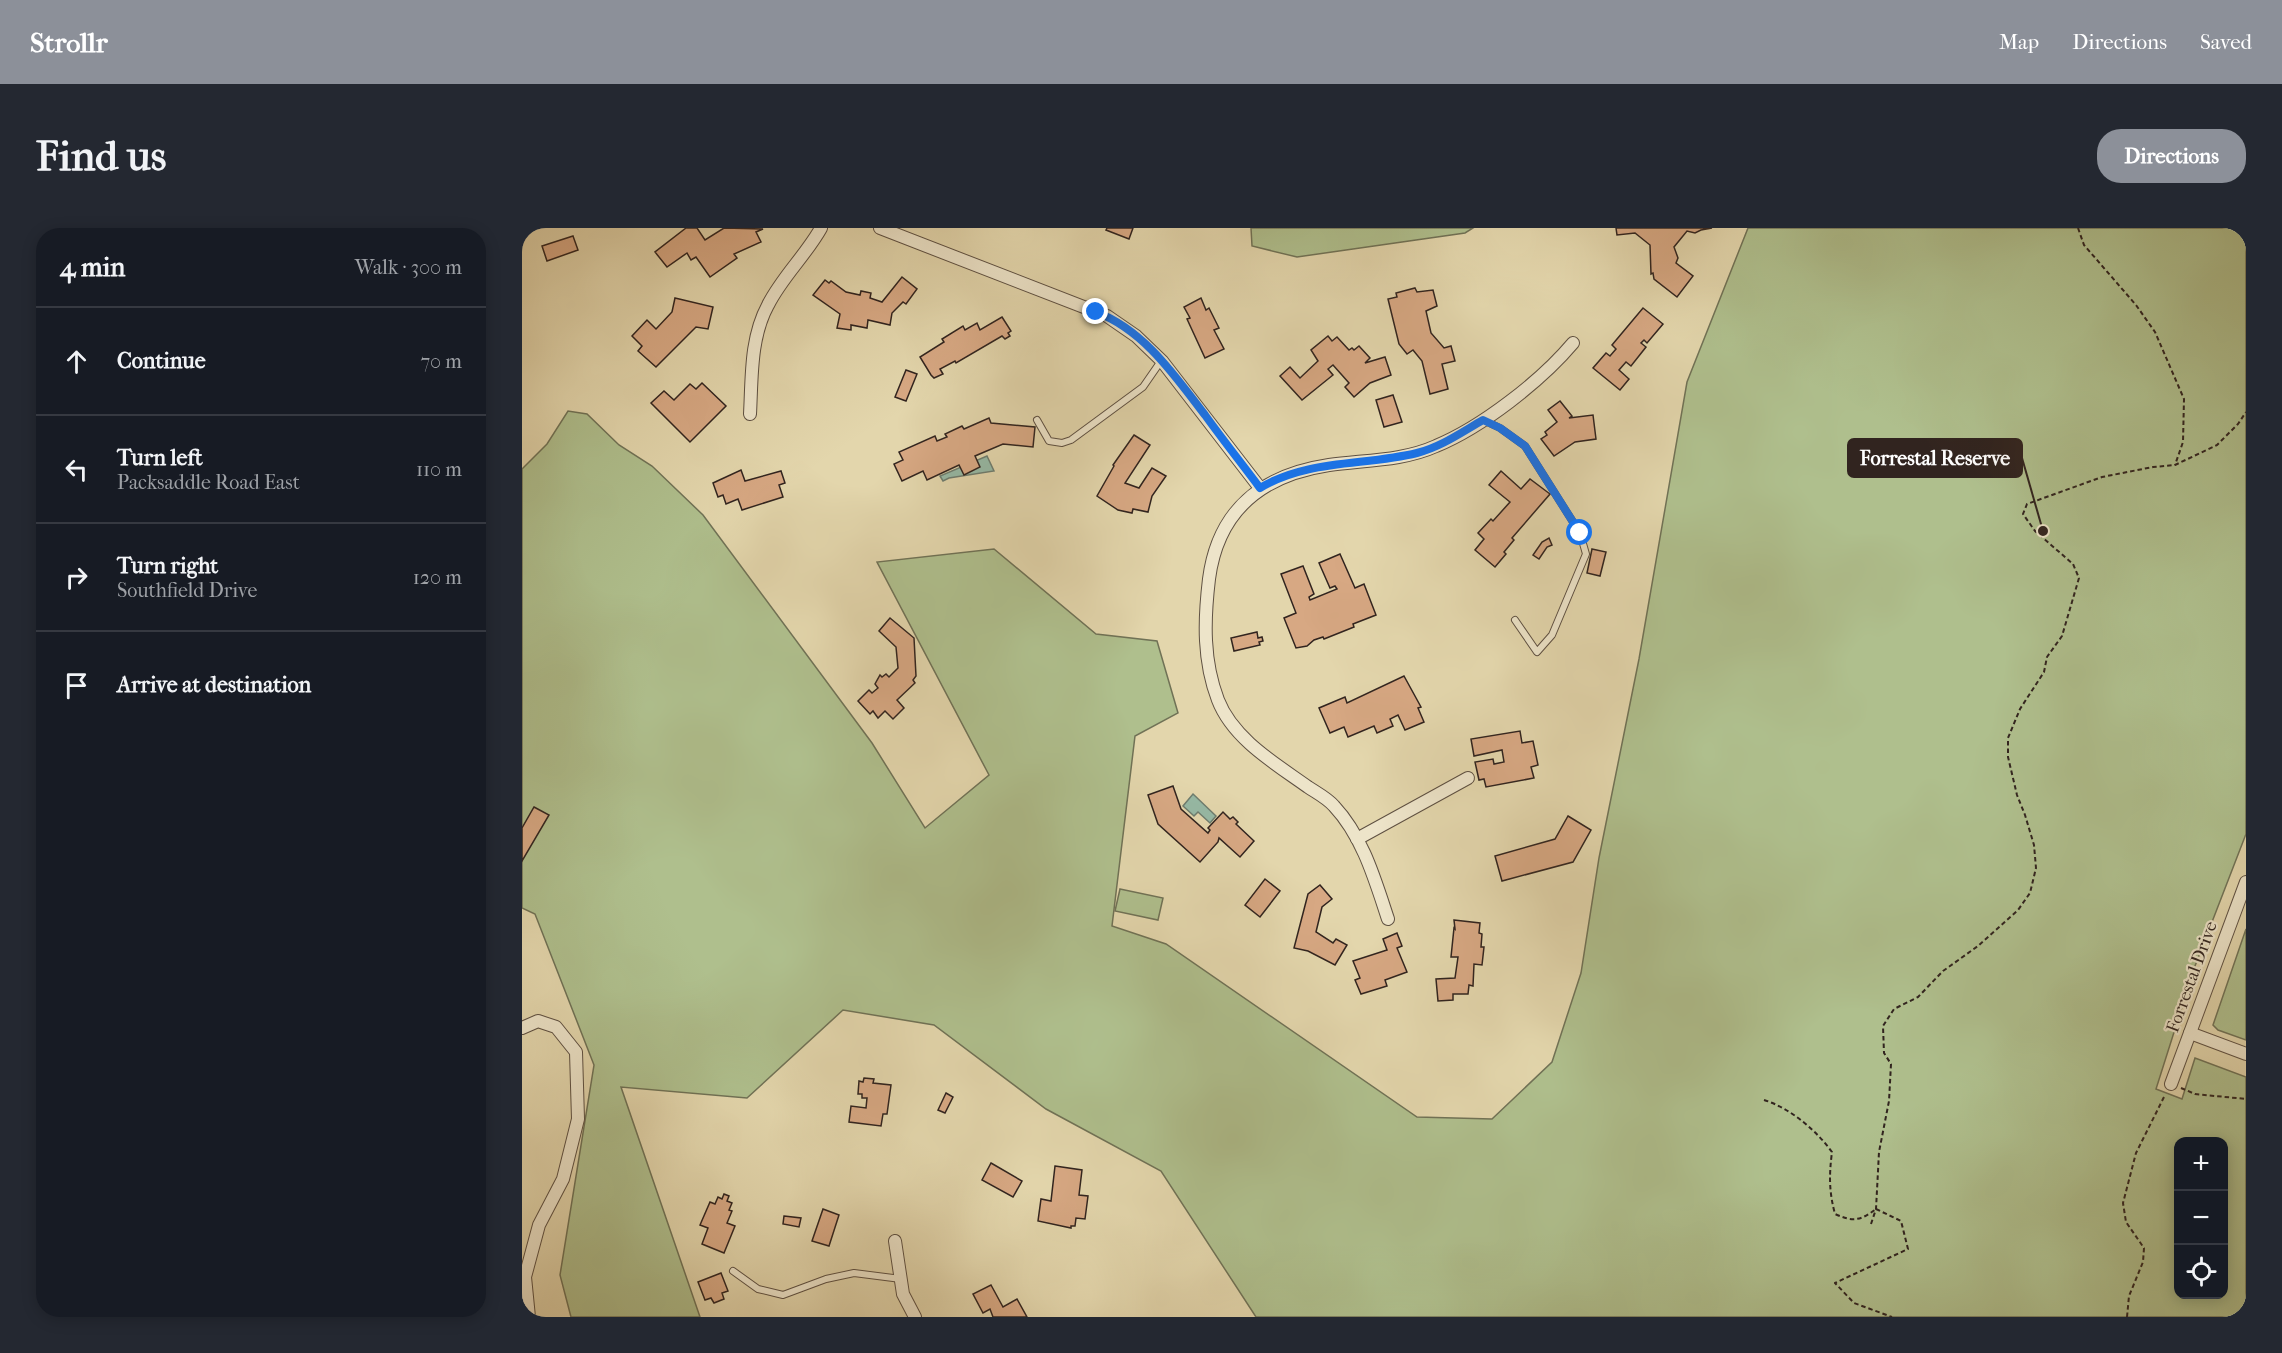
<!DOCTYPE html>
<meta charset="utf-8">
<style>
:root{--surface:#171b24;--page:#242831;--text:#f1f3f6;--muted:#9ea1a6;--line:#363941;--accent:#8c9099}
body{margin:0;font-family:"IM FELL French Canon",serif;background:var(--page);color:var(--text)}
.controls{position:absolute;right:18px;bottom:18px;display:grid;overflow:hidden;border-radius:12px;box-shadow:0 3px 15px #0003}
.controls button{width:54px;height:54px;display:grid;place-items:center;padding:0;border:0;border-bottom:2px solid var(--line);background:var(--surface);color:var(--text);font:30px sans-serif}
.stop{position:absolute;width:18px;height:18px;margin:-14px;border:4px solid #1a73e8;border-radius:50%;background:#fff}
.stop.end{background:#1a73e8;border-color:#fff;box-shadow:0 2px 6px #0008}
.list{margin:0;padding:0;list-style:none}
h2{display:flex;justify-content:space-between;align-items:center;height:78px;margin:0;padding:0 24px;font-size:26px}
h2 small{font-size:20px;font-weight:400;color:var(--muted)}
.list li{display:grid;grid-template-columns:39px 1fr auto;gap:18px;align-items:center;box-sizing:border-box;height:108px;padding:0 24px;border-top:2px solid var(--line)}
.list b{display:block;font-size:22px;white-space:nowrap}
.list p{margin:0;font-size:20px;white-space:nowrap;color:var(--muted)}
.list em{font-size:20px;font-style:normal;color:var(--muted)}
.icon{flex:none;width:33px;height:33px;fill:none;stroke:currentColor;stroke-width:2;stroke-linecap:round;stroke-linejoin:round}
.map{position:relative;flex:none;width:1724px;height:1089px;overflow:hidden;border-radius:24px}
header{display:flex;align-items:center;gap:36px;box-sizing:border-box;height:84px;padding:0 30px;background:var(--accent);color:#fff}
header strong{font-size:28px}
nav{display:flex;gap:33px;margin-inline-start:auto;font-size:21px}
.intro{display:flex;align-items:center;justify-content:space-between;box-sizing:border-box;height:144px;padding:0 36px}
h1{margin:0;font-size:42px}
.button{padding:15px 27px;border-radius:24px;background:var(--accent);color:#fff;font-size:21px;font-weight:700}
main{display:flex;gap:36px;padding:0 36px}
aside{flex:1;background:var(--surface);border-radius:24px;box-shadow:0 3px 15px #0003}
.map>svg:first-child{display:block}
.green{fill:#afbf8d;stroke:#707256;stroke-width:1.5;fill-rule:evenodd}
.water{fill:#96b9a5;stroke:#6e7d6f;stroke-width:1.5}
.building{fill:#d7a883;stroke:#31241f;stroke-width:1.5}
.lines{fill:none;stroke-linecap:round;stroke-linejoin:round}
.service-casing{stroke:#5e5042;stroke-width:8}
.minor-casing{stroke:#5e5042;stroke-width:14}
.path{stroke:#31241f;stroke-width:2;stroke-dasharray:4.5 3;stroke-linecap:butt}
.service{stroke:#ede4c9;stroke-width:6}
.minor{stroke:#ede4c9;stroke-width:12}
.route{stroke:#1a73e8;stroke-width:8}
.labels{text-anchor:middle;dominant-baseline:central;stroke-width:4.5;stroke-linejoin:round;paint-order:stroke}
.street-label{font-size:18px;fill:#31241f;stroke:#ede4c9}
.leader{fill:none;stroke:#31241f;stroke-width:2}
.callout-dot{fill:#31241f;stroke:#ede4c9;stroke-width:2}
.callout{fill:#31241f;stroke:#31241f;stroke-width:2}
.callout-label{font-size:20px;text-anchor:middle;font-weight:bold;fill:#fff}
</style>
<header>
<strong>Strollr</strong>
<nav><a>Map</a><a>Directions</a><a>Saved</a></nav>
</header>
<div class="intro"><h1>Find us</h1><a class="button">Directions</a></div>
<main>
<aside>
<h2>4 min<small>Walk · 300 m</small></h2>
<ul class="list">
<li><svg class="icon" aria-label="ahead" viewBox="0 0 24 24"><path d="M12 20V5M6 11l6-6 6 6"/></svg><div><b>Continue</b></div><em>70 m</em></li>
<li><svg class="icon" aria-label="left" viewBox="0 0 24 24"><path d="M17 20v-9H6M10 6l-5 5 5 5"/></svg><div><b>Turn left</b><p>Packsaddle Road East</p></div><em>110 m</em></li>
<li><svg class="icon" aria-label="right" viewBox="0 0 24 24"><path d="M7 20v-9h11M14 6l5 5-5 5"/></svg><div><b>Turn right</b><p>Southfield Drive</p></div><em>120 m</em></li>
<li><svg class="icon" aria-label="arrive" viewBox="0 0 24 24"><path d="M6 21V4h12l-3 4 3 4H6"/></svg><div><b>Arrive at destination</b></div></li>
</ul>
</aside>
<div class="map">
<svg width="1724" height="1089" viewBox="0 0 1724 1089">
<rect width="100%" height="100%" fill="#e3d6ac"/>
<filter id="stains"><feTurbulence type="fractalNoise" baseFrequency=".00333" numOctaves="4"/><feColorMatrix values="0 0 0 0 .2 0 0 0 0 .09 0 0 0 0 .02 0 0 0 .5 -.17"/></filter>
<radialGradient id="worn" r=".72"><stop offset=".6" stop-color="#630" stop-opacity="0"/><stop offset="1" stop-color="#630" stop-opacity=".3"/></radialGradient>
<g class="green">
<path d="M729,0H951L943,5L775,29L730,18Z"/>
<path d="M1226,0H1724V606L1673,738L1634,861L1660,871L1673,830L1724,849V1089H734L639,943L524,881L412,797L321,782L225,870L99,859L178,1089H49L38,1047L72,837L13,686L0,680V241L25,216L46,183L65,186L97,217L130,238L181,287L350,515L403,600L467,547L355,334L472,321L574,406L635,413L656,485L613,508L590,698L644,716L895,889L970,891L1030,834L1059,745L1077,630L1117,431L1165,154ZM1656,914H1702V1066H1656Z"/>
<path d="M598,661L641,670L636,692L593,683Z"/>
<path d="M1724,701V812L1696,802L1691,797Z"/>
</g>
<g class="water">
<path d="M465,228L472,243L427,250L421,253L418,248Z"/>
<path d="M671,566L694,588L688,595L676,584L672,588L661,578Z"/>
</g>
<g class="building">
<path d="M164,0H175L183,12L202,0L241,1L234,4L239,14L212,26L215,30L188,49L174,29L169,32L165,25L145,39L133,24Z"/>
<path d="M585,0H611L607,11L584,2Z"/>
<path d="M1094,0H1190L1179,2L1173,5L1165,3L1152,19L1156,30L1154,35L1171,48L1155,69L1132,51L1131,45L1129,46L1128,17L1113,5L1095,7Z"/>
<path d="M51,8L56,22L25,33L20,18Z"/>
<path d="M380,49L395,61L384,76L381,74L370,85L368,97L346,92L345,100L329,97V102L315,100L318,86L291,67L303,52L307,55L309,53L324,64L338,67L339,63L349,65L348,70L360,74Z"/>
<path d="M893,60L895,64L911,62L915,78L904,83L909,105L922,120L929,118L933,133L920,136L926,161L908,166L900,133L891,122L885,126L877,116L866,71L875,69L874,65Z"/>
<path d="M153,70L191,79L186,101L174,99L134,139L116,123L120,118L110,108L125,92L134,101L150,84Z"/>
<path d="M679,70L684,82L687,80L697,100L692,102L702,121L683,130L665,91L668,90L662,79Z"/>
<path d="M1121,80L1141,96L1125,115L1122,112L1119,115L1124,119L1109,138L1104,134L1097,142L1107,151L1098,162L1071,140L1084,125L1088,128L1094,121L1090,117Z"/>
<path d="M480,89L489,103L486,105L488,108L483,111L480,108L434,135L433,133L418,141L421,146L412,150L409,147L398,129L422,114L420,111L441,98L443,102L455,95L458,102Z"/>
<path d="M806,108L810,113L815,109L827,122L830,120L832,122L837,118L848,130L843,135L863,129L869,147L848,155L832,169L823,159L827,155L811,137L806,141L811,147L780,172L758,148L768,139L778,150L796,133L789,122Z"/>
<path d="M384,142L395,146L384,173L373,169Z"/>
<path d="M180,155L204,178L168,214L129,175L142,163L152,172L168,156L174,161Z"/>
<path d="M871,167L880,194L862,199L854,172Z"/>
<path d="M1038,173L1050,188L1047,190L1071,187L1074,211L1053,214L1032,228L1019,211L1025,207L1023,204L1035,194L1026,182Z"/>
<path d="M467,190L469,195L513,199L511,219L481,216L453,228L458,239L442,247L437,237L405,252L401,243L380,253L372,236L381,232L377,224L413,208L415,213L425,209L423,206L440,198L442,201Z"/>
<path d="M612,207L628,217L603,255L617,260L630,240L644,248L630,268L626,284L611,281L610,285L596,282L575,268L592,238L591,237Z"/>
<path d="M219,242L223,253L259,243L263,255L257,257L261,269L220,282L216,271L204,276L201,267L196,269L191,255Z"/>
<path d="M979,243L999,261L1008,251L1028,266L990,310L992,312L982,324L984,326L973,339L953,322L962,311L956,305L969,291L971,293L988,274L967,257Z"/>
<path d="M1027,310L1030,317L1025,319L1017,331L1011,327L1020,314Z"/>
<path d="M1070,321L1084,324L1078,348L1065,345Z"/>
<path d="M818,326L833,360L842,356L854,387L831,396L832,399L802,411L801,409L792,412L785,418L774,420L762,390L774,385L759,346L781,338L792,366L787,369L788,372L815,361L813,358L808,360L797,335Z"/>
<path d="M368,390L392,410L394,448L391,452L393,455L375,472L382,480L371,491L363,483L356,490L351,483L348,486L336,473L347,462L350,465L356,460L353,456L358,447L360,449L364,446L367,449L376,440L374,419L357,403Z"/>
<path d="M735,404L736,410L740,409L741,413L737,414L738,417L712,423L709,410Z"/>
<path d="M882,448L899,479L896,480L902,494L883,502L876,487L868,491L871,498L855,505L852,498L826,509L822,499L808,505L797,480L823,469L825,475Z"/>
<path d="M998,503L1000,515L1011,513L1016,537L1009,539L1012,550L964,559L962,551L957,552L953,534L971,531L972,536L982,534L980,522L952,528L949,511Z"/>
<path d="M651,558L659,581L686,605L688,602L686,600L701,584L708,591L711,589L716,594L714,596L732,613L718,629L697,610L696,614L678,634L636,596L626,567Z"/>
<path d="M12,579L27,587L0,633V600Z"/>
<path d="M1046,588L1069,602L1051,634L980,653L973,628L1033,611Z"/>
<path d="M743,651L758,663L738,689L723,677Z"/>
<path d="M798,657L810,671L800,679L794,704L811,715L814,711L825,717L813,737L786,723L772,720L786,666Z"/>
<path d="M932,692L958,695L957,705L960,706L959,719H962L960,737L952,736L951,758L947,757L946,766H931V772L916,773L914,751L933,750L936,729H929L932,700L933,701Z"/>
<path d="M875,705L880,718L875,720L885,744L863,752L865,758L839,766L833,752L838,750L831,733L865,722L861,711Z"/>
<path d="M342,850L352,851L351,855L369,857L365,886H361L359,898L327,894L329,878L344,880L345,870H340V866H336L337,853L341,854Z"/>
<path d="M424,865L431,869L423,885L416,882Z"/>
<path d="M469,935L500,953L491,969L460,952Z"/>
<path d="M533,938L560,942L557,967L566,968L563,991L554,990L553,998H549V1000L516,993L519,971L529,973Z"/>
<path d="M202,966L207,968L205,973L210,975L207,982L210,983L205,995L213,998L202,1025L180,1016L186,1000L178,997L188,974L193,976L196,969L200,971Z"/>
<path d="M301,981L317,987L307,1018L290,1013Z"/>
<path d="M262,988L279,990L277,999L261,996Z"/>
<path d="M199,1045L206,1063L200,1065L202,1071L192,1075L189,1070L183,1072L176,1054Z"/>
<path d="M469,1057L481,1079L495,1071L505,1089H471L468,1081L461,1085L451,1066Z"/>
</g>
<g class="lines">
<defs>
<g id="service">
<path d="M515,192L527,213L540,215L549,212L621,159L639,133"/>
<path d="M961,192L978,200L1003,218L1058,305L1064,326L1030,407L1015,424L993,392"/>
<path d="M211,1043L236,1061L261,1067L304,1051L332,1045L379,1051"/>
</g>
<g id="minor">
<path d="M358,0L585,88L614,108L640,133L738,260"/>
<path d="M228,186C230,150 228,110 246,77C260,49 284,27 299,0"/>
<path d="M835,611L946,550"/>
<path d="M866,691C853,652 841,609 812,578C805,570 795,565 786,559C754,536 711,511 696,472C681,433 682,393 687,351C696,282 740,247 807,237C843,232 881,233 914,218C960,199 1019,153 1051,115"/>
<path d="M0,800L16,793L34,799L54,824L56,891L41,951L17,997L3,1049L7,1089"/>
<path d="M1668,805L1724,826"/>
<path d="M1649,856L1724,654"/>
<path d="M373,1013L381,1066L393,1089"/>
</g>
</defs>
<use href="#service" class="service-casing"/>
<use href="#minor" class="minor-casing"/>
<g class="path">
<path d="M1556,0L1562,17L1614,77L1633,104L1662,171L1661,214L1653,237"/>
<path d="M1659,860L1673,866L1724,871"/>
<path d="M1242,872C1268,880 1294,902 1310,924C1307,947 1307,964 1313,986C1331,994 1338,993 1354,981"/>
<path d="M1354,981L1379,993L1386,1021L1313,1055L1332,1075L1370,1089"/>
<path d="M1349,996L1354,981L1357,924L1367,873L1369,836L1362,825L1361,798L1372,781L1396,769L1421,743L1456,718L1496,682L1508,665L1514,640L1512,617L1503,587L1495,567L1486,529V510L1498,481L1522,444L1525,429L1540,408L1557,350L1551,336L1513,303L1501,286L1505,276L1580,249L1631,239L1653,237L1695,217L1716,196L1724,184"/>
<path d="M1605,1089L1607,1068L1621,1034L1622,1020L1604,994L1601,975L1614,925L1643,867"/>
<path d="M1716,1089L1724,1080"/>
</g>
<use href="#service" class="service"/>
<use href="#minor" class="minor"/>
</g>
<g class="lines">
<path class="route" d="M574,84C622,102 653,148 683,187C701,212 720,236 738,260C786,231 843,238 895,225C919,219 940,204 961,192L978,200L1003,218L1058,305"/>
</g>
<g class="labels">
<g class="street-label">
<text transform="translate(1670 749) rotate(-70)">Forrestal Drive</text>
</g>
</g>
<path class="leader" d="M1521 303L1500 230"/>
<circle class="callout-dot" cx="1521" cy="303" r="6"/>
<rect class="callout" x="1326" y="211" width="174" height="38" rx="6"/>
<g class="callout-label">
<text x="1413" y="237">Forrestal Reserve</text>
</g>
<rect width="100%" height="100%" filter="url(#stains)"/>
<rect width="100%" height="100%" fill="url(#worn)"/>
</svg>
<div class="controls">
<button>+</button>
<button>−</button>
<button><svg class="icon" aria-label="locate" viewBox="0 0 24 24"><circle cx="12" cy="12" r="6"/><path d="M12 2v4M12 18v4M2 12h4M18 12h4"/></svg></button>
</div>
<div class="stop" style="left:1058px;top:305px"></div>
<div class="stop end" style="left:574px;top:84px"></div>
</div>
</main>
